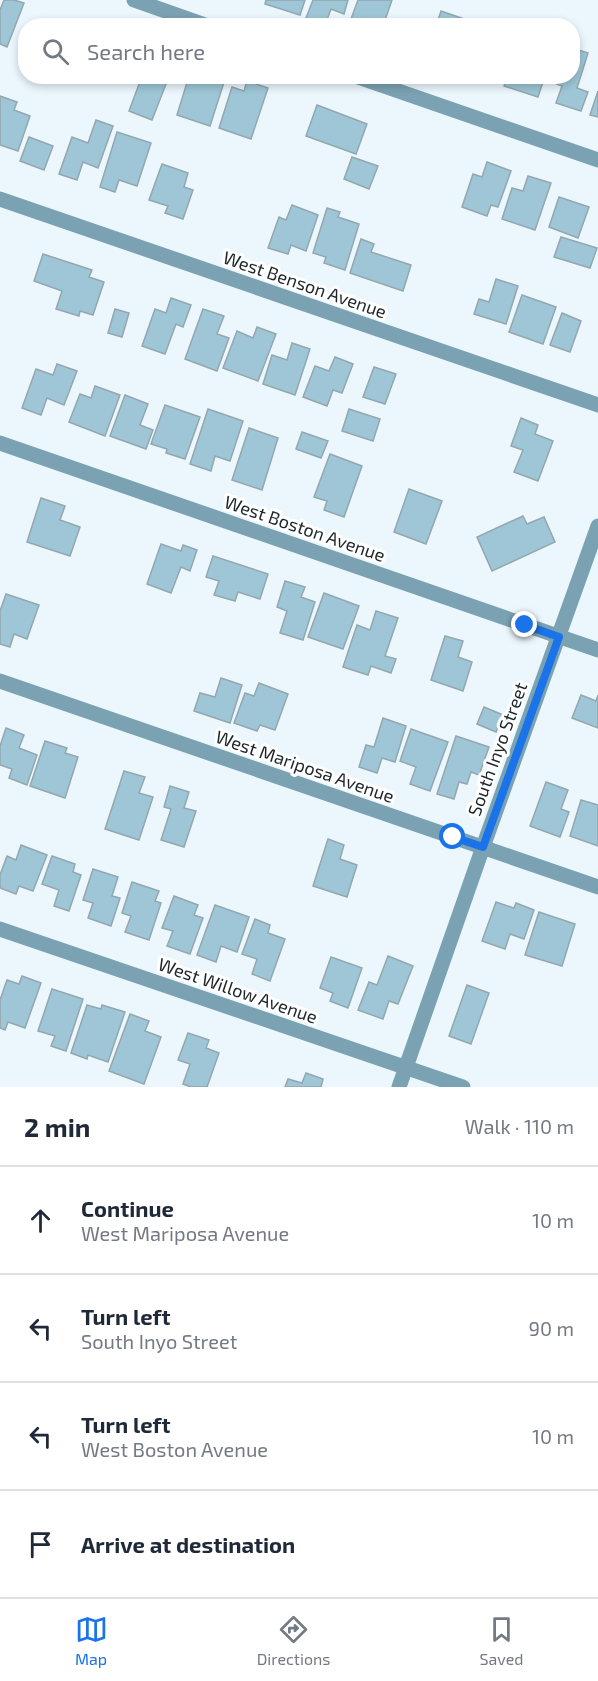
<!DOCTYPE html>
<meta charset="utf-8">
<style>
:root{--surface:#fff;--page:#f6f6f7;--text:#1f2937;--muted:#747a83;--line:#e0e1e3;--accent:#1a73e8}
body{margin:0;font-family:"Exo 2",sans-serif;background:var(--page);color:var(--text)}
.stop{position:absolute;width:18px;height:18px;margin:-14px;border:4px solid #1a73e8;border-radius:50%;background:#fff}
.stop.end{background:#1a73e8;border-color:#fff;box-shadow:0 2px 6px #0008}
.list{margin:0;padding:0;list-style:none}
h2{display:flex;justify-content:space-between;align-items:center;height:78px;margin:0;padding:0 24px;font-size:26px}
h2 small{font-size:20px;font-weight:400;color:var(--muted)}
.list li{display:grid;grid-template-columns:39px 1fr auto;gap:18px;align-items:center;box-sizing:border-box;height:108px;padding:0 24px;border-top:2px solid var(--line)}
.list b{display:block;font-size:22px;white-space:nowrap}
.list p{margin:0;font-size:20px;white-space:nowrap;color:var(--muted)}
.list em{font-size:20px;font-style:normal;color:var(--muted)}
.icon{flex:none;width:33px;height:33px;fill:none;stroke:currentColor;stroke-width:2;stroke-linecap:round;stroke-linejoin:round}
.map{position:relative;flex:none;width:598px;height:1087px;overflow:hidden}
.search{position:absolute;background:var(--surface);box-shadow:0 3px 9px #0003;left:18px;right:18px;top:18px;height:66px;display:flex;align-items:center;gap:15px;box-sizing:border-box;padding:0 21px;border-radius:24px;color:var(--muted);font-size:22px}
.sheet{height:510px;background:var(--surface)}
nav{display:flex;justify-content:space-around;align-items:center;box-sizing:border-box;height:84px;border-top:2px solid var(--line);background:var(--surface);font-size:16px;color:var(--muted)}
nav a{display:grid;justify-items:center;gap:3px}
nav .on{color:var(--accent)}
.map>svg:first-child{display:block}
.building{fill:#9ec6d6;stroke:#93a7af;stroke-width:1.5}
.lines{fill:none;stroke-linecap:round;stroke-linejoin:round}
.minor{stroke:#7ba2b2;stroke-width:15}
.route{stroke:#1a73e8;stroke-width:8}
.labels{text-anchor:middle;dominant-baseline:central;stroke-width:6;stroke-linejoin:round;paint-order:stroke}
.street-label{font-size:18px;fill:#1e2629;stroke:#fff}
</style>
<div class="map">
<svg width="598" height="1087" viewBox="0 0 598 1087">
<rect width="100%" height="100%" fill="#ebf7fd"/>
<g class="building">
<path d="M4,0H14L24,3L7,47L0,44V10Z"/>
<path d="M266,0H305L300,15L265,4Z"/>
<path d="M313,0H348L344,14L331,9L325,25L306,18Z"/>
<path d="M358,0H392L383,26H363V24L351,19Z"/>
<path d="M441,11L467,20L464,26H436Z"/>
<path d="M572,48L588,53L577,88L588,92L581,111L556,103L562,86L552,82L554,76H572Z"/>
<path d="M142,76H161L168,79L152,120L129,111Z"/>
<path d="M189,76H226L210,126L177,115Z"/>
<path d="M508,76H545L538,97L504,86Z"/>
<path d="M247,81L268,88L251,139L219,128L232,87L244,91Z"/>
<path d="M598,91V117L590,115Z"/>
<path d="M0,96L17,102L14,110L30,116L18,151L0,145Z"/>
<path d="M317,105L367,124L356,154L306,136Z"/>
<path d="M96,120L113,126L98,168L83,162L77,180L59,174L72,137L88,143Z"/>
<path d="M117,132L151,143L137,186L119,180L115,192L100,187Z"/>
<path d="M29,137L53,146L44,170L20,161Z"/>
<path d="M352,157L378,166L369,189L344,179Z"/>
<path d="M487,162L511,171L498,207L491,205L487,216L462,207L473,174L482,177Z"/>
<path d="M162,164L188,173L184,187L193,190L183,219L165,213L168,206L149,200Z"/>
<path d="M528,176L551,183L535,230L502,219L512,188L523,191Z"/>
<path d="M559,197L589,207L578,238L549,227Z"/>
<path d="M292,205L318,215L306,251L291,245L288,254L268,248L279,217L286,220Z"/>
<path d="M327,208L340,212L338,217L359,224L345,270L324,263L326,257L313,253Z"/>
<path d="M561,237L597,248L590,268L554,257Z"/>
<path d="M361,239L374,244L371,252L411,265L403,291L350,273Z"/>
<path d="M43,254L92,270L89,277L104,282L93,315L80,311L79,316L56,309L62,291L34,281Z"/>
<path d="M496,279L518,286L506,324L474,314L479,299L489,302Z"/>
<path d="M522,295L556,307L543,344L509,332Z"/>
<path d="M171,298L191,305L183,327L176,324L165,354L142,346L155,309L166,313Z"/>
<path d="M115,309L129,313L122,337L108,333Z"/>
<path d="M203,309L224,316L217,334L229,338L217,371L185,359Z"/>
<path d="M562,313L581,321L570,352L550,345Z"/>
<path d="M257,327L276,334L258,381L223,368L237,331L253,338Z"/>
<path d="M292,343L310,349L295,395L263,384L272,355L287,360Z"/>
<path d="M335,357L353,364L342,393L333,390L327,406L303,397L315,366L329,371Z"/>
<path d="M57,364L77,371L64,405L47,398L41,415L22,408L36,369L53,375Z"/>
<path d="M374,367L396,374L385,404L363,397Z"/>
<path d="M95,386L120,395L105,436L69,422L80,394L91,398Z"/>
<path d="M125,395L148,404L140,425L153,430L146,449L110,436Z"/>
<path d="M165,405L200,417L185,459L166,453L167,449L151,444Z"/>
<path d="M208,409L243,421L230,461L215,456L211,471L190,464Z"/>
<path d="M349,409L380,419L373,441L342,431Z"/>
<path d="M521,418L538,425L535,434L553,441L538,481L514,472L523,450L511,446Z"/>
<path d="M249,428L278,438L262,490L232,480Z"/>
<path d="M302,432L328,441L321,458L296,449Z"/>
<path d="M330,454L362,466L344,517L324,510L327,501L314,497Z"/>
<path d="M409,489L442,501L426,544L394,532Z"/>
<path d="M41,498L65,506L60,520L80,527L70,556L27,542Z"/>
<path d="M523,516L527,524L544,517L555,542L492,571L477,537Z"/>
<path d="M161,544L181,551L183,545L197,550L190,571L181,567L171,593L147,584Z"/>
<path d="M213,556L268,574L260,599L238,592L235,601L214,595L219,581L206,577Z"/>
<path d="M285,581L305,587L301,597L315,602L303,640L280,633L287,611L277,607Z"/>
<path d="M324,593L359,606L343,649L308,637Z"/>
<path d="M6,594L39,605L27,639L14,634L10,647L0,644V611Z"/>
<path d="M376,611L398,618L385,656L396,659L391,673L371,666L368,675L343,667L357,625L370,630Z"/>
<path d="M445,636L463,641L458,657L472,662L463,691L431,680Z"/>
<path d="M221,678L242,685L230,723L194,711L200,693L215,697Z"/>
<path d="M259,683L288,694L275,730L260,725L257,731L234,723L245,693L254,696Z"/>
<path d="M581,695L596,701L598,695V728L572,718Z"/>
<path d="M484,707L503,715L496,732L477,724Z"/>
<path d="M383,718L406,726L395,762L382,758L377,773L359,767L366,745L374,747Z"/>
<path d="M6,728L24,735L19,748L37,755L27,785L9,778L12,769L0,765V746Z"/>
<path d="M411,729L448,742L430,791L410,784L416,767L400,761Z"/>
<path d="M456,736L489,747L479,775L471,772L467,784L459,782L454,799L437,794Z"/>
<path d="M45,741L67,748L65,753L78,757L65,798L30,786Z"/>
<path d="M124,771L145,777L139,793L153,797L139,840L105,829Z"/>
<path d="M546,782L568,790L561,809L569,812L560,837L530,826Z"/>
<path d="M170,786L189,792L184,808L196,811L184,847L161,840L171,809L164,807Z"/>
<path d="M581,800L598,805V846L570,836Z"/>
<path d="M328,839L344,845L340,859L357,865L347,897L313,886Z"/>
<path d="M21,845L47,855L33,891L19,886L16,894L0,888V875L7,856L16,860Z"/>
<path d="M52,856L75,864L73,872L81,875L69,911L54,906L59,890L42,884Z"/>
<path d="M93,869L118,877L112,896L120,898L111,926L88,918L93,903L83,900Z"/>
<path d="M132,882L159,891L155,901L161,903L149,940L125,932L131,916L122,913Z"/>
<path d="M174,896L198,905L194,915L203,918L190,954L167,946L173,931L162,928Z"/>
<path d="M496,902L514,908L516,903L534,910L524,939L510,934L505,949L482,941Z"/>
<path d="M215,905L249,917L237,952L221,946L216,962L197,955Z"/>
<path d="M539,912L575,924L562,966L525,955Z"/>
<path d="M255,919L270,925L268,933L285,939L270,981L252,974L257,959L242,954Z"/>
<path d="M388,956L413,966L398,1004L389,1001L383,1019L358,1010L369,982L377,985Z"/>
<path d="M331,957L362,968L348,1008L330,1001L333,993L320,988Z"/>
<path d="M22,976L41,983L25,1028L8,1022L5,1030L0,1028V1000L7,980L19,984Z"/>
<path d="M467,985L489,993L471,1044L449,1036Z"/>
<path d="M52,989L83,999L66,1051L51,1046L55,1036L38,1031Z"/>
<path d="M87,1005L101,1009L102,1005L125,1012L108,1062L88,1055L87,1059L71,1053Z"/>
<path d="M130,1014L149,1021L145,1031L161,1037L144,1084L109,1071Z"/>
<path d="M188,1033L209,1040L206,1048L219,1053L207,1087H191L183,1084L190,1064L178,1060Z"/>
<path d="M306,1073L323,1079L321,1087H285L288,1079L302,1083Z"/>
</g>
<g class="lines">
<g class="minor">
<path d="M134,0L208,26"/>
<path d="M355,76L598,160"/>
<path d="M0,199L598,405"/>
<path d="M0,443L598,650"/>
<path d="M0,681L598,887"/>
<path d="M0,929L463,1087"/>
<path d="M399,1087L483,847L598,526"/>
</g>
</g>
<g class="lines">
<path class="route" d="M453,837L483,847L559,637L525,625"/>
</g>
<g class="labels">
<g class="street-label">
<text transform="translate(305 284) rotate(19)">West Benson Avenue</text>
<text transform="translate(305 528) rotate(19)">West Boston Avenue</text>
<text transform="translate(497 749) rotate(-70)">South Inyo Street</text>
<text transform="translate(305 766) rotate(19)">West Mariposa Avenue</text>
<text transform="translate(238 990) rotate(19)">West Willow Avenue</text>
</g>
</g>
</svg>
<div class="stop" style="left:453px;top:837px"></div>
<div class="stop end" style="left:525px;top:625px"></div>
<div class="search"><svg class="icon" aria-label="search" viewBox="0 0 24 24"><circle cx="10" cy="10" r="6"/><path d="M15 15l6 6"/></svg>Search here</div>
</div>
<section class="sheet">
<h2>2 min<small>Walk · 110 m</small></h2>
<ul class="list">
<li><svg class="icon" aria-label="ahead" viewBox="0 0 24 24"><path d="M12 20V5M6 11l6-6 6 6"/></svg><div><b>Continue</b><p>West Mariposa Avenue</p></div><em>10 m</em></li>
<li><svg class="icon" aria-label="left" viewBox="0 0 24 24"><path d="M17 20v-9H6M10 6l-5 5 5 5"/></svg><div><b>Turn left</b><p>South Inyo Street</p></div><em>90 m</em></li>
<li><svg class="icon" aria-label="left" viewBox="0 0 24 24"><path d="M17 20v-9H6M10 6l-5 5 5 5"/></svg><div><b>Turn left</b><p>West Boston Avenue</p></div><em>10 m</em></li>
<li><svg class="icon" aria-label="arrive" viewBox="0 0 24 24"><path d="M6 21V4h12l-3 4 3 4H6"/></svg><div><b>Arrive at destination</b></div></li>
</ul>
</section>
<nav>
<a class="on"><svg class="icon" aria-label="map" viewBox="0 0 24 24"><path d="M3 6l6-2 6 2 6-2v14l-6 2-6-2-6 2zM9 4v14M15 6v14"/></svg>Map</a>
<a><svg class="icon" aria-label="directions" viewBox="0 0 24 24"><path d="M12 3l9 9-9 9-9-9zM9 14v-3h6M13 9l2 2-2 2"/></svg>Directions</a>
<a><svg class="icon" aria-label="saved" viewBox="0 0 24 24"><path d="M7 4h10v16l-5-4-5 4z"/></svg>Saved</a>
</nav>
